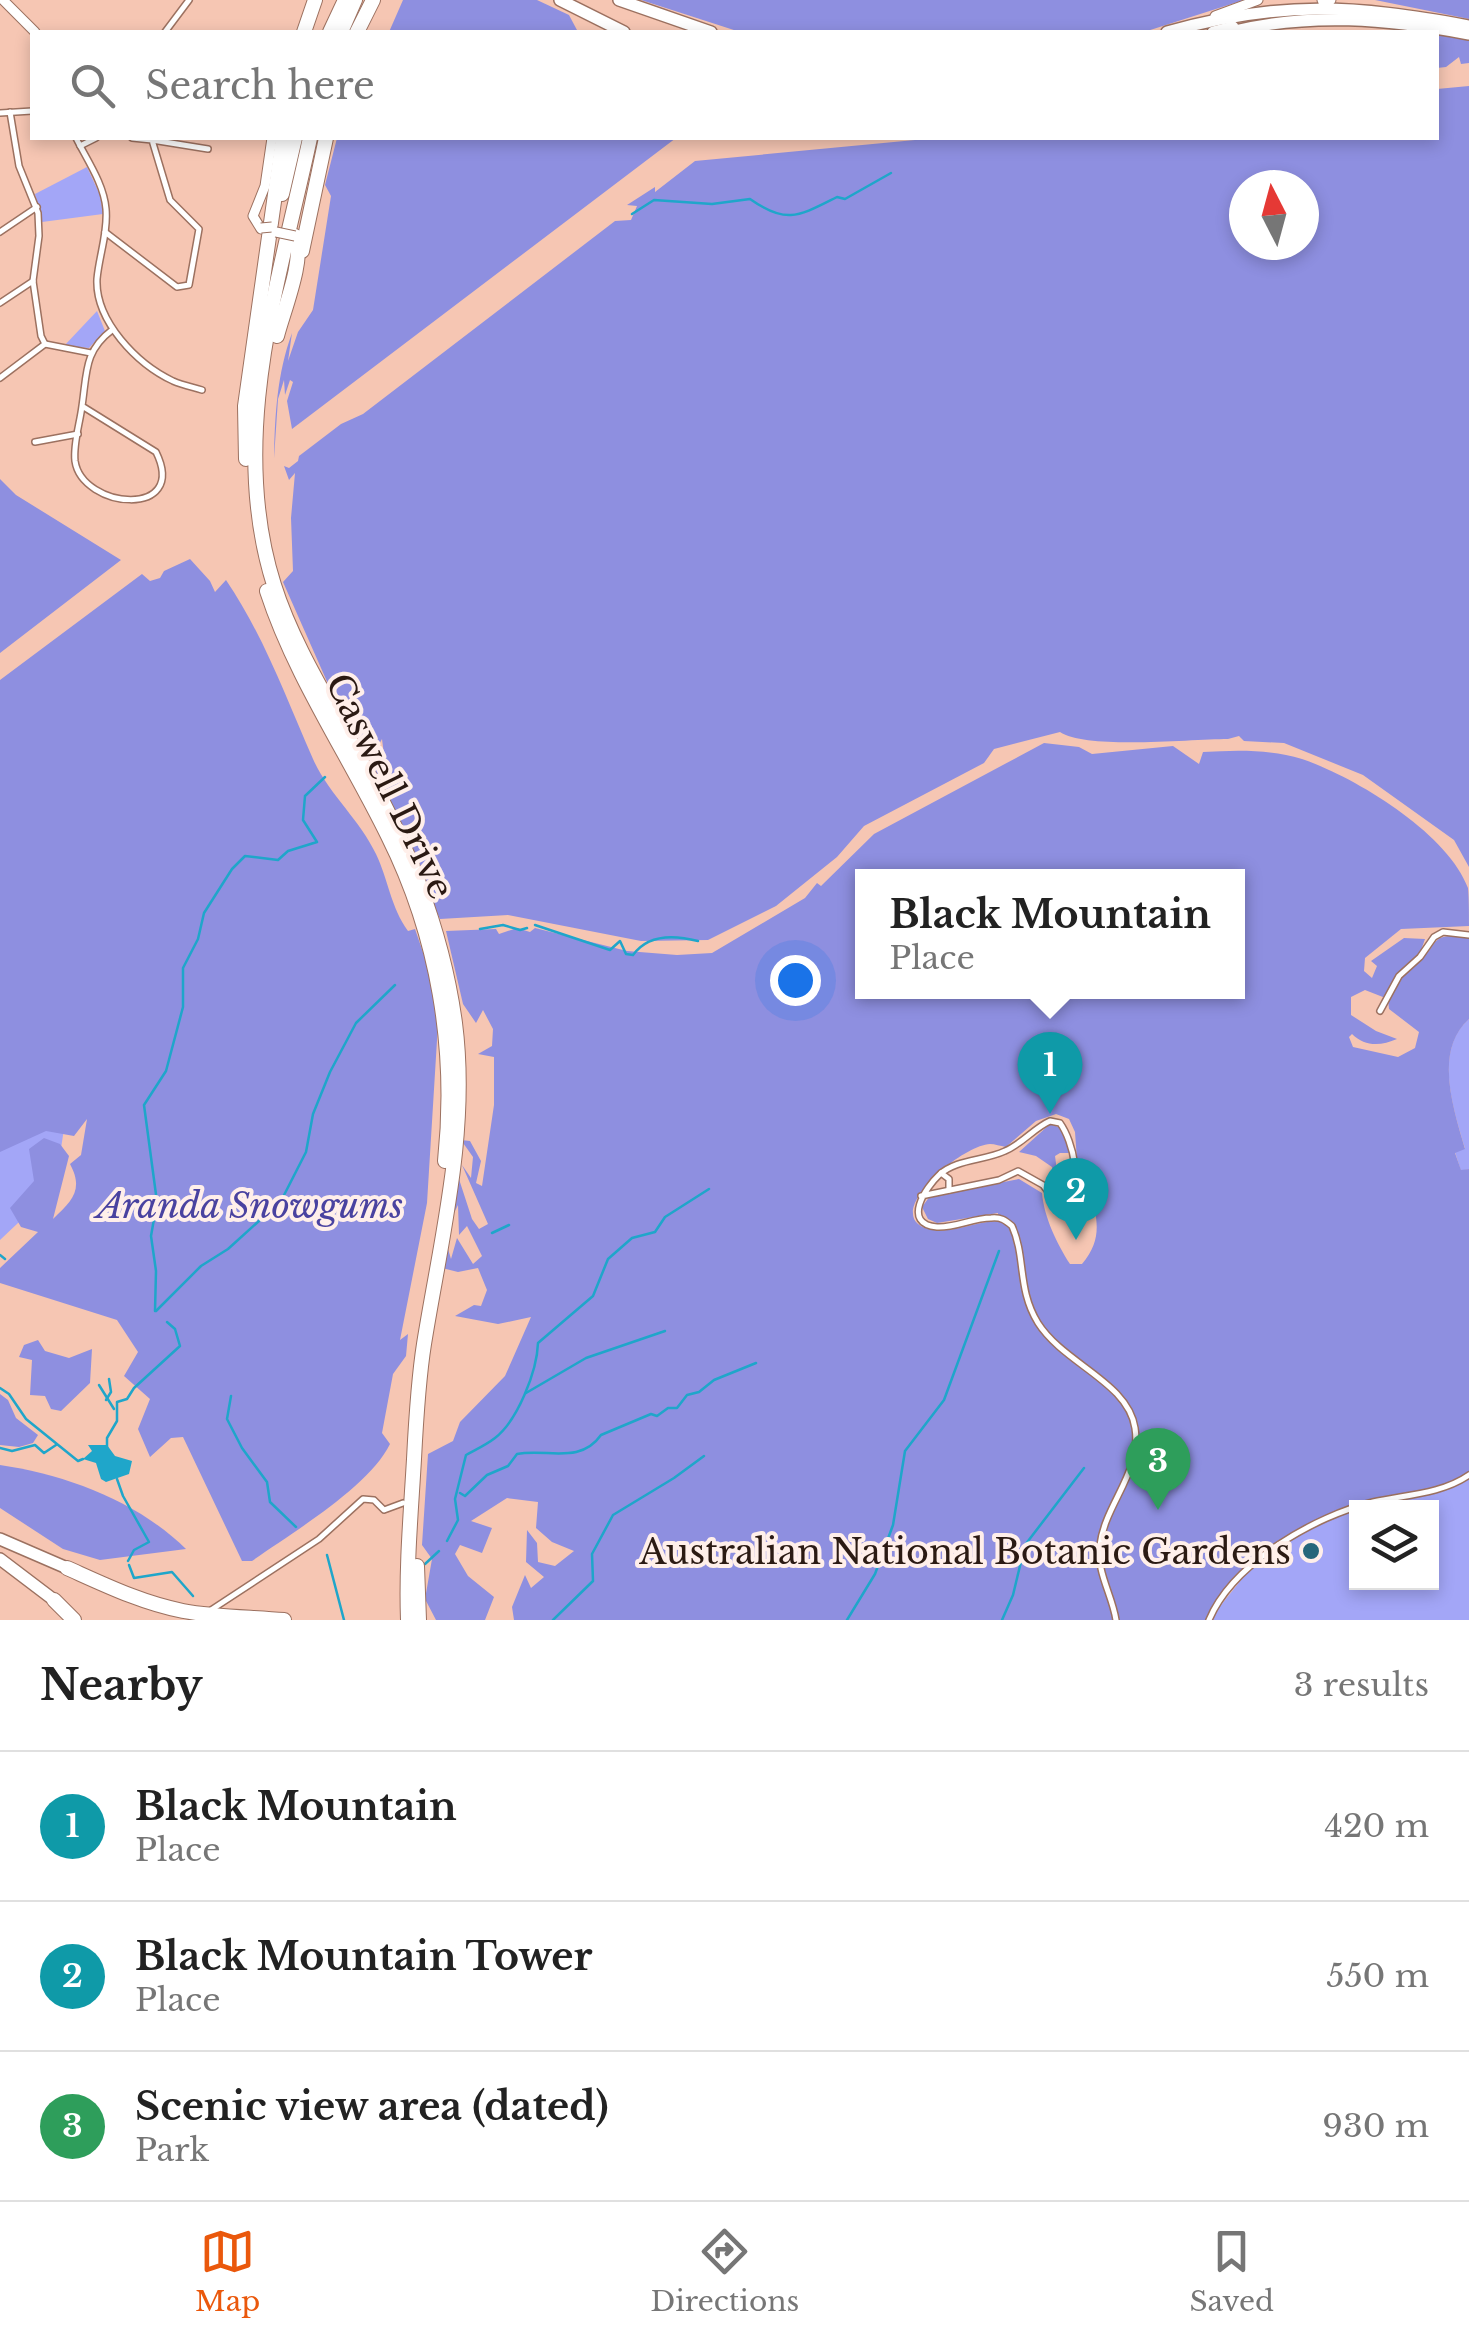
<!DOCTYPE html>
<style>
:root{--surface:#fff;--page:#f2f2f2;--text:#222;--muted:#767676;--line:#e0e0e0;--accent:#ea580c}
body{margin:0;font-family:"Libre Baskerville",serif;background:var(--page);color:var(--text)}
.controls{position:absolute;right:30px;bottom:30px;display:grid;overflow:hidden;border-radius:0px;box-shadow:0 5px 15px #0003}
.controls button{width:90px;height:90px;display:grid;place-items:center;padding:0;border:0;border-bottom:2px solid var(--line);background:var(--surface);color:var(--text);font:50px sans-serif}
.compass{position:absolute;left:1229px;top:170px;width:90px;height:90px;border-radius:50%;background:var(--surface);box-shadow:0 5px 15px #0003;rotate:354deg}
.you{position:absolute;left:795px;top:980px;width:35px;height:35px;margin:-25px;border:8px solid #fff;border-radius:50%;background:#1a73e8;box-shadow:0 0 0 15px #1a73e833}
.badge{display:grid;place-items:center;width:65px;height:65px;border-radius:50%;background:var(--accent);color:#fff;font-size:32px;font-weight:700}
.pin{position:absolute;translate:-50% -82px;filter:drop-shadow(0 2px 5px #0008)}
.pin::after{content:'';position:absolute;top:52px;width:35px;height:30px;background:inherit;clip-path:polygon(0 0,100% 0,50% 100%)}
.popup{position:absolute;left:855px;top:869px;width:390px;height:130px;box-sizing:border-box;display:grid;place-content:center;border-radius:0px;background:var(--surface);filter:drop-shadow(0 2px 8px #0005);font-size:32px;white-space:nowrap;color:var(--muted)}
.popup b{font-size:38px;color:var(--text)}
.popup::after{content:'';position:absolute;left:50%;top:100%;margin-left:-20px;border:20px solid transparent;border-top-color:var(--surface)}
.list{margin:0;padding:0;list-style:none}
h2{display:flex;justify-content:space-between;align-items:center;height:130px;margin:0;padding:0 40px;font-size:42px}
h2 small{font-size:32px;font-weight:400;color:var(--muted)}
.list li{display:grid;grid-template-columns:65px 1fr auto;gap:30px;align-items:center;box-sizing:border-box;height:150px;padding:0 40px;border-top:2px solid var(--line)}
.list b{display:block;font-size:38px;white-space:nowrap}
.list p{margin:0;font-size:32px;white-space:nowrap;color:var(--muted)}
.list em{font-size:32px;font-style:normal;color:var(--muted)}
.icon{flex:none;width:55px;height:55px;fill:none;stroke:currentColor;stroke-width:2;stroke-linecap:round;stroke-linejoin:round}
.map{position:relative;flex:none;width:1469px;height:1620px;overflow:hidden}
.search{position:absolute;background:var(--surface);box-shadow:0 5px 15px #0003;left:30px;right:30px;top:30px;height:110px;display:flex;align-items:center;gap:25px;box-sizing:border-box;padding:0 35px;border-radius:0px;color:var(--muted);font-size:38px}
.sheet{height:580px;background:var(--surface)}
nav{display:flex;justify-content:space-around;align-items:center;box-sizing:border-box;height:140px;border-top:2px solid var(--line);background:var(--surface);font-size:28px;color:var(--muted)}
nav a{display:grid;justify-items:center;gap:5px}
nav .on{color:var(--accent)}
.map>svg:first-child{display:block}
.green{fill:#a3a6f7;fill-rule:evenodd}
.forest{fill:#8e8fe0;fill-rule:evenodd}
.water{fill:#1fa6ca}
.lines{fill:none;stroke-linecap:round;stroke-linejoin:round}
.stream{stroke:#1fa6ca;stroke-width:2.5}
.street-casing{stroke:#9c7160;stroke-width:8}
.secondary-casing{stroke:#9c7160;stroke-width:11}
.primary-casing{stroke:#9c7160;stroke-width:14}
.highway-casing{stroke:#9c7160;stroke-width:16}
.street{stroke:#fff;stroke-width:5}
.secondary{stroke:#fff;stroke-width:9}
.primary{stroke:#fff;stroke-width:11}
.highway{stroke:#fff;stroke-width:14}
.secondary-bridge-casing{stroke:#9c7160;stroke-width:11;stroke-linecap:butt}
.secondary-bridge{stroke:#fff;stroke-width:9}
.poi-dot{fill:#26667b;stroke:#ffefea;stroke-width:4}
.labels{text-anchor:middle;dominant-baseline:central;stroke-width:8;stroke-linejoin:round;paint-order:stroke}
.street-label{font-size:35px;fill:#2b1a13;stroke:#ffefea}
.park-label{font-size:35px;font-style:italic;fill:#4942a0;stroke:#ffefea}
.poi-label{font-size:35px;fill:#2b1a13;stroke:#ffefea;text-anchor:end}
</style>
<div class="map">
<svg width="1469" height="1620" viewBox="0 0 1469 1620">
<rect width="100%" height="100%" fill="#f6c6b3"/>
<g class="green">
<path d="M87,167L100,195L103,214L42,222L35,194Z"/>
<path d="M97,311L105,331L89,348L64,346Z"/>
<path d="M1469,1019V1169L1461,1171L1455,1152L1465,1148C1454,1110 1433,1050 1469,1019Z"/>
<path d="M65,1122L55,1188L0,1240V1148Z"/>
<path d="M1469,1475V1620H1209L1261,1555L1272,1546L1357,1507ZM1356,1508H1432V1582H1356Z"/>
</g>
<g class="forest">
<path d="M403,0H537L569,15L578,32H389Z"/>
<path d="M641,0H1244L1144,32H740Z"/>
<path d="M1356,0H1469V19L1375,0Z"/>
<path d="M1437,34L1469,40V63L1461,64L1459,57L1446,67L1437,68Z"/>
<path d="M1469,86V867L1454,840L1363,775L1284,743L1244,741L1239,736L1228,739C1191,739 1087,750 1060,732L994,749L984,763L864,826L837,857L776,906L708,940L641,941L508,915L440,919L371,769L384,755L382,739L368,764L340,711L283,582L293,571L291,518L295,473L289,480L284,466L289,468L298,461L299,456L341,424L363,414L615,221L631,220L637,206L627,205L655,187V192L695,161L936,138H1436L1437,89ZM1244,185H1304V245H1244Z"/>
<path d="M337,138H676L292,429L287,401L293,382L290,380L285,395L284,380L278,399L274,458C275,414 277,374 292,333L288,361L298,332L313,310L331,196L325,185Z"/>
<path d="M0,479L16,495L121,560L0,653Z"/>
<path d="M190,559L210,581L215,592L226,580C264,636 286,698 313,759C328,793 360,820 376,854C388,879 391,908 408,931L415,929L426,961L438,1024L427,1203L400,1340L408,1334L406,1356L393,1374L382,1433L390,1444C369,1487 293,1532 252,1561H242L183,1437L171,1438L150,1457L138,1429L150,1399L124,1376L138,1352L117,1320L0,1283V1268L38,1232L21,1227L10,1208L34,1181L29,1149L44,1138L60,1144L69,1156L53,1219C72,1201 84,1190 70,1164L81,1155L87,1119L74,1136L46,1131L0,1152V680L142,574L150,581L160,578L164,571Z"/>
<path d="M1044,743L1079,747L1092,754L1173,746L1199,764L1203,752C1236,750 1269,749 1302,759C1355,777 1448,833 1468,888C1469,898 1469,915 1469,926L1401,929L1365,958L1364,971L1372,978L1377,966L1371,961L1404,938L1425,939L1419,956L1412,964C1443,949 1423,931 1469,937V1019C1433,1051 1454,1110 1465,1149L1455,1153L1461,1170L1469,1169V1475L1457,1483C1354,1508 1267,1522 1209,1620H514L512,1607L525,1575L531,1588L544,1577L526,1562L527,1530L537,1543L538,1562L555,1566L574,1551L552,1542L536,1528L538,1502L507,1498L471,1521L492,1528L482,1553L460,1545L455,1554L468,1576L494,1597L485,1620H436L425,1599L432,1559L422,1545L428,1454L453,1441L460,1422L505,1376L531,1317L498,1324L455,1316L474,1305L481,1306L487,1290L478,1268L458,1272L442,1268L445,1239L451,1259L457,1238L473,1264L482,1256L467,1226L459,1235L458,1205L447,1227L458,1176L472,1219L479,1229L488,1224L462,1165L471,1178L473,1157L461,1140L470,1141L481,1161L476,1183L482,1186L494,1105V1057L478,1054L492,1046L493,1029L483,1010L476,1023L463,1004L446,931L496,929L499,934L517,928L530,932L535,928L627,951L677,955L712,953L805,898L817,883L821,886L874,834ZM862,876H1238V992H862ZM1365,990L1388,999L1389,1009L1419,1032L1415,1048L1398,1057L1353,1047L1349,1037L1352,1034C1365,1047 1381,1046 1397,1039L1376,1031L1351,1015V997ZM1056,1114L1069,1119L1075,1132L1079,1188L1091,1192C1098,1222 1102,1240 1082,1264H1070C1057,1244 1044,1217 1042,1193L1019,1179L930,1196L922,1207L928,1219L937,1223L998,1213V1221C977,1221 954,1233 934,1230C874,1221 958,1146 990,1144C995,1144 1000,1146 1006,1147L1036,1121Z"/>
<path d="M1050,1124L1061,1128L1070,1153H1060L1055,1156L1061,1200L1056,1199L1050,1187L1054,1179L1052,1167L1036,1156L1019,1152Z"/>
<path d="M38,1340L45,1351L69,1358L92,1349L90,1383L61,1411L51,1409L45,1396L30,1395L32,1360L19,1357L24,1345Z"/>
<path d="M0,1394L8,1400L16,1418L38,1435L33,1443L19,1447L0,1445Z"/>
<path d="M0,1465C67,1475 137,1501 186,1549L100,1560L63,1549L0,1508Z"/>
</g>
<path class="water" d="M88,1445H107L115,1456L132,1461L129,1474L106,1482L101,1479L96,1463L83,1459L92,1451Z"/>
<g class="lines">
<g class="stream">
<path d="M632,214L654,200L712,204L750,199C787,225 799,216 837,197L845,199L891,173"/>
<path d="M535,925L610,950L620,941L626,954L633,955C648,934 675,935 698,941"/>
<path d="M480,929L503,925L520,930L527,928"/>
<path d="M492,1233L509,1225"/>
<path d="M0,1255L5,1259"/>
<path d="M155,1311L156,1271L151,1236L157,1202L144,1105L166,1071L183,1007V968L198,939L204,913L232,869L245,856L278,860L288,851L317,842L303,820L305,796L325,777"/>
<path d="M156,1311L201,1266L228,1249L281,1201L306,1152L313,1114L330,1072L356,1023L395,985"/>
<path d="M99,1385L114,1409"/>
<path d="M0,1388L9,1394L26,1419L78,1461L83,1459"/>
<path d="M526,1393L586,1358L665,1331"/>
<path d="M231,1396L227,1419L242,1448L267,1482L270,1502L296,1527"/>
<path d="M106,1400L111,1392L109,1379"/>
<path d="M0,1448L12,1451L35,1445L44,1453L56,1445"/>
<path d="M107,1448V1438L117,1421V1402L127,1399L134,1388L180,1346L175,1329L167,1322"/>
<path d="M117,1479L123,1496L149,1542L134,1550L128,1561"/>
<path d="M460,1493L465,1496L487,1475L508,1466L517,1454C546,1448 580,1465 601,1435L651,1414L657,1416L668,1408H677L687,1395L699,1392L714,1380L756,1363"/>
<path d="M447,1541L458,1520L455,1499L466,1455C475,1450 486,1445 495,1438C518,1420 537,1371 538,1343L593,1296L608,1259L632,1238L655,1232L665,1217L709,1189"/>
<path d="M327,1555L344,1620"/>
<path d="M425,1564L439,1551"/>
<path d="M129,1565L134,1578L172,1572L193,1596"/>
<path d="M553,1620L593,1581L592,1554L613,1515L674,1478L704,1456"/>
<path d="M847,1620L875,1574L893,1525L905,1451L944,1400L999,1251"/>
<path d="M1002,1620L1013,1595L1025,1545L1084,1468"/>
</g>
<defs>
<g id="street">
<path d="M165,32L189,0"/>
<path d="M10,112L19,166L38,213L39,236L33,281L41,336L45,344"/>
<path d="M0,113L32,111"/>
<path d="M76,138C87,160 104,184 106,209C108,233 99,256 97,279C95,321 137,364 173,381C182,385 192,387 202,390"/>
<path d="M152,140L208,149"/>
<path d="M80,146L96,138"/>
<path d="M0,232L37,207"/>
<path d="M105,232L177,287L189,285L199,229L170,200L152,140L132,138"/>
<path d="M0,303L33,281"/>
<path d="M0,378L45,344L91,353"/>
<path d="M82,406C80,423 73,444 75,461C82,509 189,519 156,452L82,406C87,373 84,351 112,330"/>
<path d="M35,442L78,434"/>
<path d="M1380,1011L1399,976L1420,957L1434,937L1443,932L1469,935"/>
<path d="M941,1173L949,1179V1190"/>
<path d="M921,1196L999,1180L1018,1171L1043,1185L1056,1202L1066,1204C1084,1187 1073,1141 1060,1123L1050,1121C1034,1128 1022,1144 1005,1151C984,1161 956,1159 939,1175C926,1187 901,1224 937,1227C955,1228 973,1218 991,1218C1001,1217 1005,1220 1012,1226C1026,1257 1017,1289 1038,1323C1064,1364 1128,1382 1135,1428C1142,1472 1105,1504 1100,1545C1096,1572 1112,1594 1116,1620"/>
<path d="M211,1610L319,1539L363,1499L374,1500L384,1510L403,1503"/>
<path d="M1209,1620C1233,1563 1315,1516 1373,1502C1404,1495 1442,1494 1469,1475"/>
</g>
<g id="secondary">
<path d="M3,0L35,32"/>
<path d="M1322,0L1325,6L1331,0"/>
<path d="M1215,16L1258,0"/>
<path d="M261,229L253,216L265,186L272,138"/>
</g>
<g id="primary">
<path d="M560,0L624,32"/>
<path d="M619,0L711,32"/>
<path d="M1167,32C1281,0 1354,5 1469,26"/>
<path d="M1213,32L1233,27"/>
<path d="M1230,32C1311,12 1387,19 1469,34"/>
<path d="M0,1539L67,1568"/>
<path d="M0,1559L54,1600"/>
</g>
<g id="highway">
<path d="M304,32L315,0"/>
<path d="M330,32L345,0"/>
<path d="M341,32L355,0"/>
<path d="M357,32L373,0"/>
<path d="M310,138C279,283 227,437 274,585C293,645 329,701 359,757C406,841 442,927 455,1023C469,1131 441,1238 424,1344C418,1382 416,1420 414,1459C411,1512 406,1566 408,1620"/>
<path d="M282,194L295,138"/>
<path d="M302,251L326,138"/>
<path d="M277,336C283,312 306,256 295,236"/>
<path d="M246,459L245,406L283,138"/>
<path d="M267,591C295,677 348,754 388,836C438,936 457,1049 445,1161"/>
<path d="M417,1566L419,1620"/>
<path d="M67,1568C105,1585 142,1603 183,1611C216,1617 250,1617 284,1620"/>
<path d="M54,1600L74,1620"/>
</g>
</defs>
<use href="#street" class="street-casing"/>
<use href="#secondary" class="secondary-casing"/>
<use href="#primary" class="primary-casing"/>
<use href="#highway" class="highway-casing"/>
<use href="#street" class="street"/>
<use href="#secondary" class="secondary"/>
<use href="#primary" class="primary"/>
<use href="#highway" class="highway"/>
<defs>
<g id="secondary-bridge">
<path d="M261,228L272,227"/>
<path d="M276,232L295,236"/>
</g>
</defs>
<use href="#secondary-bridge" class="secondary-bridge-casing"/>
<use href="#secondary-bridge" class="secondary-bridge"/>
</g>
<circle class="poi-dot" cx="1311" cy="1551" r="10"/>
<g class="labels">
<g class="street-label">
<text transform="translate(390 786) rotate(64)">Caswell Drive</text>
</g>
<g class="park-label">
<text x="250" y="1205">Aranda Snowgums</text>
</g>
<g class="poi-label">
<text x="1291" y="1551">Australian National Botanic Gardens</text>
</g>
</g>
</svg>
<div class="controls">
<button><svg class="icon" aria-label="layers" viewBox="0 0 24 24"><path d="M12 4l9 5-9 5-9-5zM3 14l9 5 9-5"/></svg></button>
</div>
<svg class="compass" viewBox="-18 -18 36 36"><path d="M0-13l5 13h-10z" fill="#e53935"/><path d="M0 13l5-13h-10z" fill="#767676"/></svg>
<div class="you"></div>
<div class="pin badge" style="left:1050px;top:1114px;background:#0f9aa8">1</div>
<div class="popup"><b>Black Mountain</b>Place</div>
<div class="pin badge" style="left:1076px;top:1240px;background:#0f9aa8">2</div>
<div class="pin badge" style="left:1158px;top:1510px;background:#2e9e5b">3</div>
<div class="search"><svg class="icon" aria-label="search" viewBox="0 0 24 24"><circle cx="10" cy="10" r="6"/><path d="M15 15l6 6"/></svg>Search here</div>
</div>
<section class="sheet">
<h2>Nearby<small>3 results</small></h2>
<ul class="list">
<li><span class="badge" style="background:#0f9aa8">1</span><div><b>Black Mountain</b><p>Place</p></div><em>420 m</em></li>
<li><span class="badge" style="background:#0f9aa8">2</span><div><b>Black Mountain Tower</b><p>Place</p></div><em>550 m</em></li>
<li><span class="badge" style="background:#2e9e5b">3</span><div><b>Scenic view area (dated)</b><p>Park</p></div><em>930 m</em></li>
</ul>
</section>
<nav>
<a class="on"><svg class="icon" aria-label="map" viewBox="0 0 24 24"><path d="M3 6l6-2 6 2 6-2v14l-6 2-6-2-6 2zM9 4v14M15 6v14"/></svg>Map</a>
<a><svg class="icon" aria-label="directions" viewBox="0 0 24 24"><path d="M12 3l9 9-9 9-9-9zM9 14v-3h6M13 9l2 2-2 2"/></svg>Directions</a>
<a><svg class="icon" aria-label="saved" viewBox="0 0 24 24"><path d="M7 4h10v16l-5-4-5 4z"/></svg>Saved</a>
</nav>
